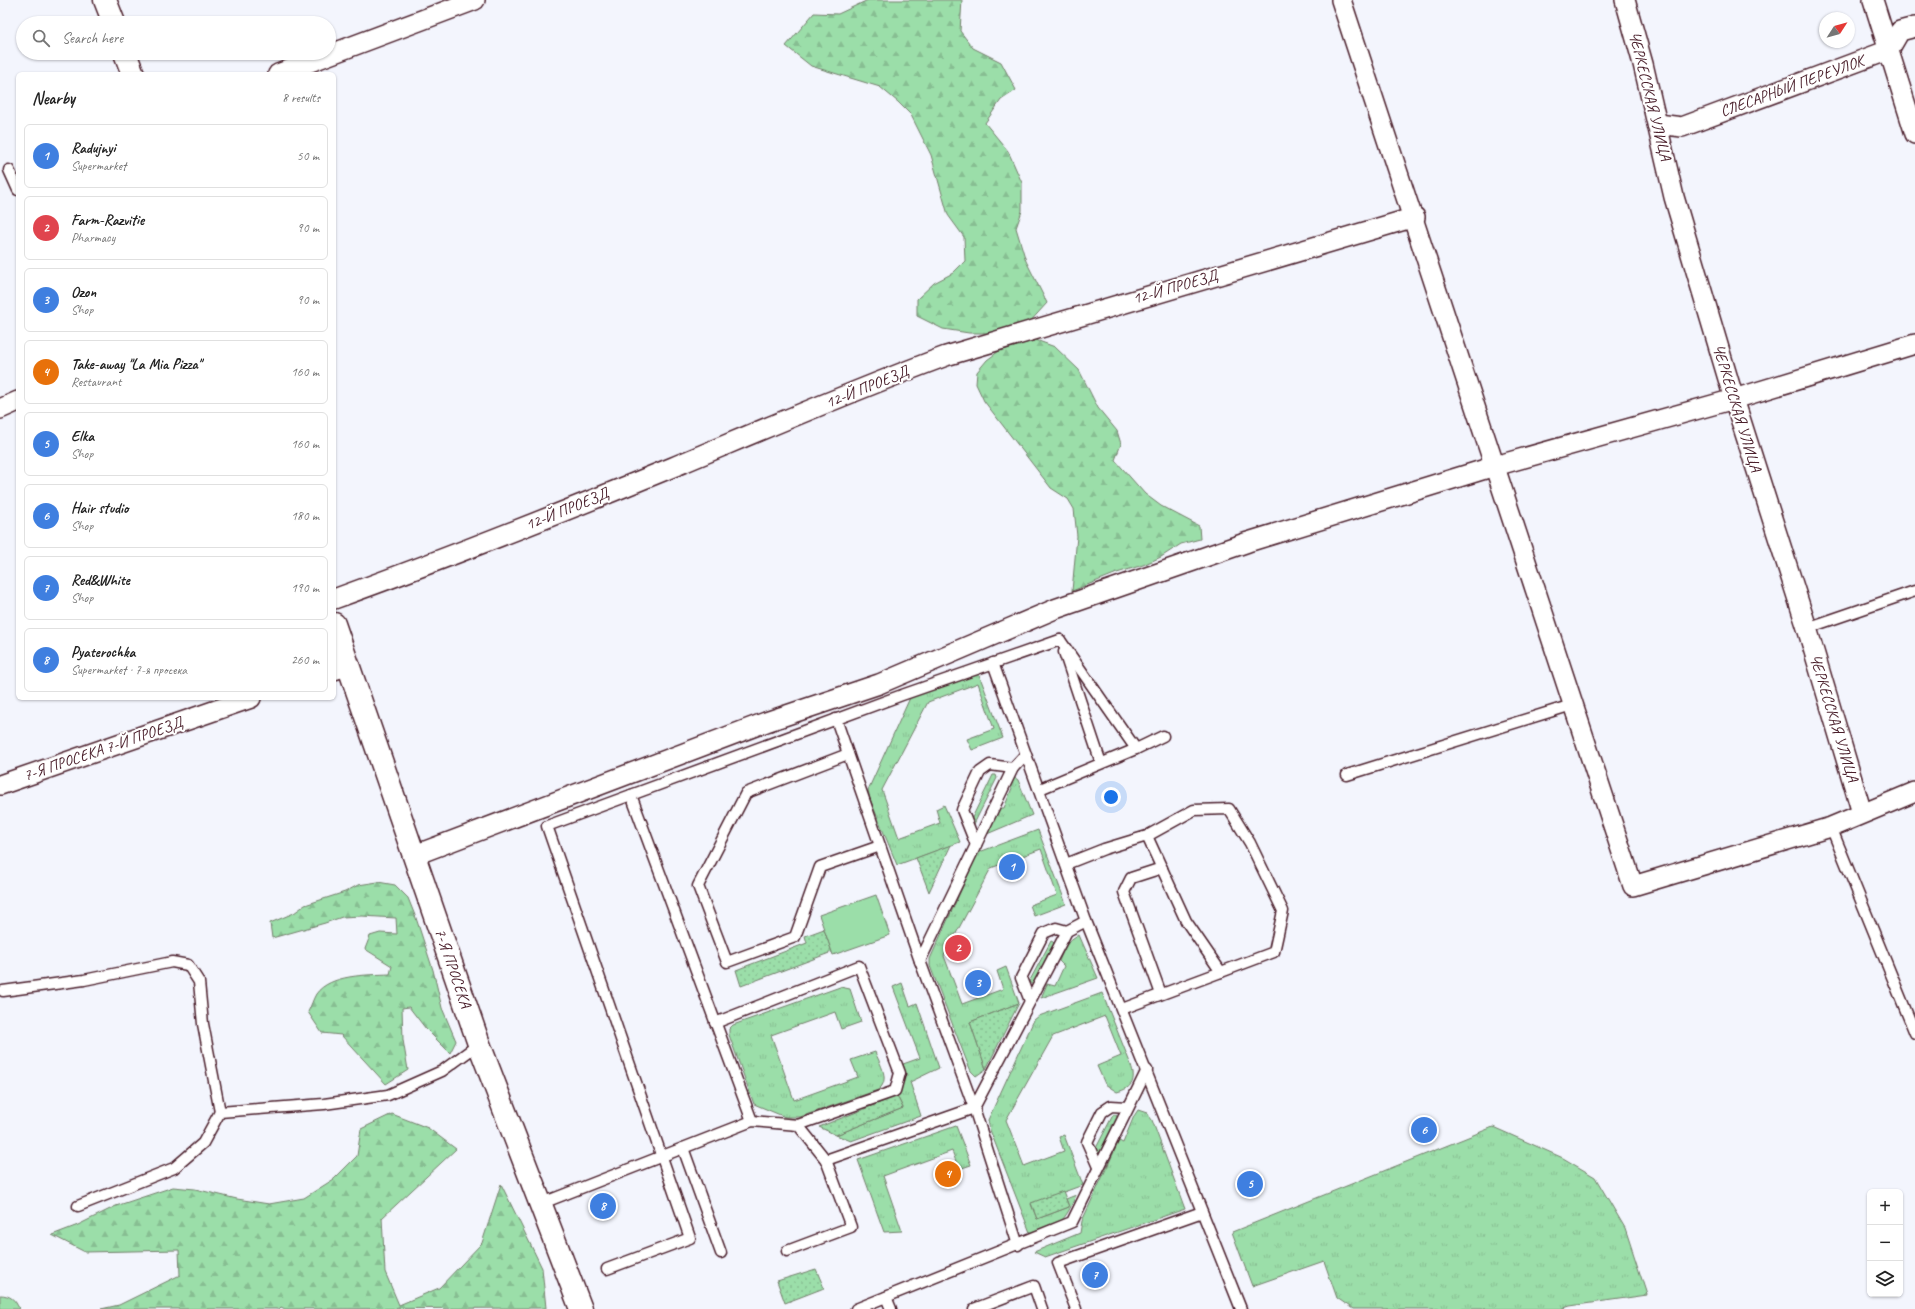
<!DOCTYPE html>
<meta charset="utf-8">
<style>
:root{--surface:#fff;--page:#f6f6f6;--text:#222;--muted:#767676;--line:#e0e0e0;--accent:#2563eb}
body{margin:0;font-family:Caveat,sans-serif;background:var(--page);color:var(--text)}
.controls{position:absolute;right:12px;bottom:12px;display:grid;overflow:hidden;border-radius:6px;box-shadow:0 1px 3px #0004}
.controls button{width:36px;height:36px;display:grid;place-items:center;padding:0;border:0;border-bottom:1px solid var(--line);background:var(--surface);color:var(--text);font:20px sans-serif}
.compass{position:absolute;left:1819px;top:12px;width:36px;height:36px;border-radius:50%;background:var(--surface);box-shadow:0 1px 3px #0004;rotate:54deg}
.you{position:absolute;left:1111px;top:797px;width:14px;height:14px;margin:-10px;border:3px solid #fff;border-radius:50%;background:#1a73e8;box-shadow:0 0 0 6px #1a73e833}
.badge{display:grid;place-items:center;width:26px;height:26px;border-radius:50%;background:var(--accent);color:#fff;font-size:13px;font-weight:700}
.pin{position:absolute;translate:-50% -50%;border:2px solid #fff;box-shadow:0 1px 4px #0006}
.list{margin:0;padding:0;list-style:none}
h2{display:flex;justify-content:space-between;align-items:center;height:52px;margin:0;padding:0 16px;font-size:17px}
h2 small{font-size:13px;font-weight:400;color:var(--muted)}
.list li{display:grid;grid-template-columns:26px 1fr auto;gap:12px;align-items:center;box-sizing:border-box;height:64px;margin:0 8px 8px;padding:0 8px;border:1px solid var(--line);border-radius:6px}
.list b{display:block;font-size:15px;white-space:nowrap}
.list p{margin:0;font-size:13px;white-space:nowrap;color:var(--muted)}
.list em{font-size:13px;font-style:normal;color:var(--muted)}
.icon{flex:none;width:22px;height:22px;fill:none;stroke:currentColor;stroke-width:2;stroke-linecap:round;stroke-linejoin:round}
.map{position:relative;flex:none;width:1915px;height:1309px;overflow:hidden}
.search{position:absolute;background:var(--surface);box-shadow:0 1px 3px #0004;left:16px;top:16px;width:320px;height:44px;display:flex;align-items:center;gap:10px;box-sizing:border-box;padding:0 14px;border-radius:22px;color:var(--muted);font-size:15px}
.panel{position:absolute;background:var(--surface);box-shadow:0 1px 3px #0004;left:16px;top:72px;width:320px;height:628px;border-radius:6px}
.map>svg:first-child{display:block}
.grass{fill:url(#grass-tufts);stroke:#727e6a}
.forest{fill:url(#forest-firs);stroke:#727e6a}
.park{fill:url(#park-dots);stroke:#727e6a}
.pitch{fill:#9bdea9;stroke:#727e6a}
.lines{fill:none;stroke-linecap:round;stroke-linejoin:round}
.service-casing{stroke:#4a1f2b;stroke-width:13}
.minor-casing{stroke:#4a1f2b;stroke-width:22}
.tertiary-casing{stroke:#4a1f2b;stroke-width:25}
.service{stroke:#fff;stroke-width:10}
.minor{stroke:#fff;stroke-width:19}
.tertiary{stroke:#fff;stroke-width:22}
.labels{text-anchor:middle;dominant-baseline:central;stroke-width:4;stroke-linejoin:round;paint-order:stroke}
.street-label{font-size:16px;fill:#4a1f2b;stroke:#fff}
</style>
<div class="map">
<svg width="1915" height="1309" viewBox="0 0 1915 1309">
<defs>
<pattern id="grass-tufts" width="24" height="20" patternUnits="userSpaceOnUse"><rect width="24" height="20" fill="#9bdea9"/><path d="M3 7l-1-3M5 7V3M7 7l1-3M15 17l-1-3M17 17v-4M19 17l1-3" fill="none" stroke="#87be92"/></pattern>
<pattern id="forest-firs" width="22" height="20" patternUnits="userSpaceOnUse"><rect width="22" height="20" fill="#9bdea9"/><path d="M5 1l3.5 6h-7zM16 11l3.5 6h-7z" fill="#87be92"/></pattern>
<pattern id="park-dots" width="8" height="8" patternUnits="userSpaceOnUse"><rect width="8" height="8" fill="#9bdea9"/><path d="M2 2h.1M6 6h.1" fill="none" stroke="#87be92" stroke-width="1.8" stroke-linecap="round"/></pattern>
</defs>
<rect width="100%" height="100%" fill="#f3f5fd"/>
<filter id="ink" filterUnits="userSpaceOnUse"><feTurbulence type="fractalNoise" baseFrequency=".025" numOctaves="2"/><feDisplacementMap in="SourceGraphic" scale="8" xChannelSelector="R" yChannelSelector="G"/><feConvolveMatrix kernelMatrix="1 2 1 2 8 2 1 2 1" color-interpolation-filters="sRGB"/></filter>
<g filter="url(#ink)">
<g class="grass">
<path d="M975,664L1003,738L972,750L967,739L994,729L978,683L928,702L882,790L899,838L940,823L936,809L944,805L960,842L897,865L870,799L868,790L914,689L919,685Z"/>
<path d="M993,775H996L997,778L974,824L971,820Z"/>
<path d="M1014,777L1018,780L1032,815L987,834L999,808H1004L1012,788L1009,785Z"/>
<path d="M1038,830L1066,904L1034,916L1030,905L1057,895L1041,849L991,868L944,956L962,1004L1003,989L997,971L1006,967L1019,1003L970,1022L986,1069L976,1076L971,1071L967,1062L930,966V959L977,855L982,851Z"/>
<path d="M1079,935L1098,978L1041,998L1047,984L1055,986L1064,966L1059,961C1064,950 1067,939 1079,935Z"/>
<path d="M1051,941L1053,942L1055,944L1033,985L1029,982Z"/>
<path d="M902,983L910,1006L917,1003L939,1068L910,1082L921,1116L851,1141L836,1135L903,1108L897,1096L905,1071L903,1064L920,1058L893,987Z"/>
<path d="M840,987L850,989L861,1022L841,1029L835,1012L771,1035L794,1100L858,1077L851,1060L875,1052C880,1064 891,1080 878,1090L800,1117H785L754,1104L729,1035V1029L733,1025Z"/>
<path d="M1102,993L1131,1065C1136,1080 1133,1088 1117,1092L1105,1084L1097,1066L1121,1056L1105,1016L1053,1036L1006,1120L1024,1166L1064,1151L1059,1137L1064,1135L1083,1185L1031,1204L1037,1219L1069,1207L1066,1199L1076,1195C1064,1224 1060,1224 1031,1235L990,1130L988,1120L1034,1020L1039,1016Z"/>
<path d="M1138,1110L1147,1113L1152,1120L1185,1209L1045,1257L1034,1252L1080,1233L1082,1221L1119,1141L1123,1143L1134,1116Z"/>
<path d="M1113,1115H1116L1118,1118L1099,1154L1096,1153L1095,1150Z"/>
<path d="M956,1126L971,1165L959,1169L952,1151L883,1176L902,1231L884,1232L858,1160Z"/>
<path d="M1493,1127L1563,1158L1595,1177L1625,1228L1647,1295L1570,1306L1561,1309H1353L1337,1298L1324,1261L1252,1286L1232,1232Z"/>
</g>
<g class="forest">
<path d="M868,0H962L960,31L973,48L1001,62L1016,90L1001,100L985,123L1008,151L1022,183V211L1016,228L1026,261L1047,303L1027,325L1001,333H969L943,329L917,316V299L934,283L953,273L965,261L964,237L948,215L931,155L911,115L898,102L880,87L811,66L786,46L814,13L838,14Z"/>
<path d="M1036,340L1055,347L1079,370L1098,408L1117,431L1121,444L1115,460L1145,494L1161,506L1199,526L1200,539L1181,544L1161,557L1143,565L1117,573L1072,591L1077,536L1074,509L1068,499L1051,488L984,401L976,384L977,372L987,360L999,351Z"/>
<path d="M378,882L395,885L408,898L416,918L433,970L442,1008L456,1041L450,1053L426,1029L409,1007L402,1008L403,1040L408,1070L386,1084L341,1035L322,1033L308,1012C311,1006 313,999 316,994C330,974 368,975 390,974L392,966L365,949L370,936L380,933L397,934L396,918L362,916L342,917L325,923L272,938L270,923L294,913L305,905L345,892L358,885Z"/>
<path d="M392,1114L428,1128L456,1149L382,1218L385,1272L399,1305L439,1288L482,1243L501,1184L542,1268L546,1308L285,1309L281,1307L279,1309H101L119,1305L180,1275L179,1250L85,1252L52,1235L78,1225L116,1206L173,1187L195,1189L237,1199L269,1204L304,1198L334,1179L357,1156L361,1129Z"/>
</g>
<g class="park">
<path d="M951,845L929,892L916,858Z"/>
<path d="M824,929L832,952L741,986L736,970L807,943L805,936Z"/>
<path d="M1019,1003L986,1069L970,1022Z"/>
<path d="M897,1096L903,1108L836,1135L819,1127Z"/>
<path d="M1063,1191L1069,1207L1037,1219L1031,1203Z"/>
<path d="M816,1269L824,1288L785,1303L777,1281Z"/>
</g>
<g class="pitch">
<path d="M876,895L890,935L833,955L819,915Z"/>
<path d="M0,1295C10,1295 16,1300 19,1309H0Z"/>
</g>
<g class="lines">
<defs>
<g id="service">
<path d="M9,170L18,190"/>
<path d="M1807,628L1915,591"/>
<path d="M1060,640L1136,749"/>
<path d="M1064,652L1101,763"/>
<path d="M993,663L1086,921L1241,1309"/>
<path d="M836,719L920,961L974,1108L1018,1245"/>
<path d="M848,754L746,793L698,886L727,962L795,937L820,867L880,846"/>
<path d="M1347,775L1572,705"/>
<path d="M1040,789L1136,749L1163,736"/>
<path d="M1831,827L1915,1033"/>
<path d="M976,845L962,810L980,772L990,765L1013,768"/>
<path d="M1066,864L1104,849L1147,836L1194,810L1229,809L1250,843L1283,911L1274,952L1221,972L1186,921L1147,836"/>
<path d="M920,961L1013,768L1025,755"/>
<path d="M3,991L84,980L172,962L188,965L199,982L203,1024L220,1112"/>
<path d="M1161,994L1124,892L1131,878L1162,868"/>
<path d="M1030,1001L1021,978L1044,933L1056,928L1067,931"/>
<path d="M1122,1009L1221,972"/>
<path d="M715,1023L859,966L900,1073L895,1091L798,1125"/>
<path d="M752,1121L631,795L902,695L1060,640"/>
<path d="M683,1148L721,1253"/>
<path d="M1098,1167L1087,1142L1102,1112L1111,1106L1128,1107"/>
<path d="M540,1204L752,1121L798,1125L826,1160L974,1108L1067,931L1086,921"/>
<path d="M78,1206L174,1168L203,1143L220,1112L324,1104L388,1095L442,1071L479,1044"/>
<path d="M787,1251L851,1227L826,1160"/>
<path d="M607,1269L690,1238L547,826L631,795"/>
<path d="M886,1297L891,1309"/>
<path d="M856,1309L1072,1222L1147,1070"/>
<path d="M974,1309L1034,1286L1042,1309"/>
<path d="M1076,1309L1058,1263L1202,1212"/>
</g>
<g id="minor">
<path d="M1341,0C1441,295 1534,592 1633,886L1831,827L1915,792"/>
<path d="M1625,0L1643,64L1674,197L1734,399L1807,628L1862,813"/>
<path d="M1873,0L1915,134"/>
<path d="M278,74L475,0"/>
<path d="M1658,124L1682,127L1889,50L1900,31L1915,27"/>
<path d="M0,409L18,401"/>
<path d="M334,599C448,558 561,513 673,467C764,429 854,390 946,356L1415,217"/>
<path d="M334,670L349,665"/>
<path d="M0,785L251,698"/>
<path d="M415,855L766,722L879,684L1055,609L1248,542L1495,466L1734,399L1915,344"/>
</g>
<g id="tertiary">
<path d="M105,0L114,23"/>
<path d="M125,53L133,74"/>
<path d="M334,624L479,1044L581,1309"/>
</g>
</defs>
<use href="#service" class="service-casing"/>
<use href="#minor" class="minor-casing"/>
<use href="#tertiary" class="tertiary-casing"/>
<use href="#service" class="service"/>
<use href="#minor" class="minor"/>
<use href="#tertiary" class="tertiary"/>
</g>
</g>
<g class="labels">
<g class="street-label">
<text transform="translate(1792 86) rotate(-20)">СЛЕСАРНЫЙ ПЕРЕУЛОК</text>
<text transform="translate(1650 96) rotate(76)">ЧЕРКЕССКАЯ УЛИЦА</text>
<text transform="translate(1175 287) rotate(-16)">12-Й ПРОЕЗД</text>
<text transform="translate(867 387) rotate(-22)">12-Й ПРОЕЗД</text>
<text transform="translate(1737 408) rotate(73)">ЧЕРКЕССКАЯ УЛИЦА</text>
<text transform="translate(567 509) rotate(-22)">12-Й ПРОЕЗД</text>
<text transform="translate(1834 718) rotate(73)">ЧЕРКЕССКАЯ УЛИЦА</text>
<text transform="translate(103 749) rotate(-19)">7-Я ПРОСЕКА 7-Й ПРОЕЗД</text>
<text transform="translate(453 968) rotate(71)">7-Я ПРОСЕКА</text>
</g>
</g>
</svg>
<div class="controls">
<button>+</button>
<button>−</button>
<button><svg class="icon" aria-label="layers" viewBox="0 0 24 24"><path d="M12 4l9 5-9 5-9-5zM3 14l9 5 9-5"/></svg></button>
</div>
<svg class="compass" viewBox="-18 -18 36 36"><path d="M0-13l5 13h-10z" fill="#e53935"/><path d="M0 13l5-13h-10z" fill="#767676"/></svg>
<div class="you"></div>
<div class="pin badge" style="left:1012px;top:867px;background:#3f7fe0">1</div>
<div class="pin badge" style="left:958px;top:948px;background:#e0444e">2</div>
<div class="pin badge" style="left:978px;top:983px;background:#3f7fe0">3</div>
<div class="pin badge" style="left:948px;top:1174px;background:#e8710a">4</div>
<div class="pin badge" style="left:1250px;top:1184px;background:#3f7fe0">5</div>
<div class="pin badge" style="left:1424px;top:1130px;background:#3f7fe0">6</div>
<div class="pin badge" style="left:1095px;top:1275px;background:#3f7fe0">7</div>
<div class="pin badge" style="left:603px;top:1206px;background:#3f7fe0">8</div>
<div class="search"><svg class="icon" aria-label="search" viewBox="0 0 24 24"><circle cx="10" cy="10" r="6"/><path d="M15 15l6 6"/></svg>Search here</div>
<section class="panel">
<h2>Nearby<small>8 results</small></h2>
<ul class="list">
<li><span class="badge" style="background:#3f7fe0">1</span><div><b>Radujnyi</b><p>Supermarket</p></div><em>50 m</em></li>
<li><span class="badge" style="background:#e0444e">2</span><div><b>Farm-Razvitie</b><p>Pharmacy</p></div><em>90 m</em></li>
<li><span class="badge" style="background:#3f7fe0">3</span><div><b>Ozon</b><p>Shop</p></div><em>90 m</em></li>
<li><span class="badge" style="background:#e8710a">4</span><div><b>Take-away &quot;La Mia Pizza&quot;</b><p>Restaurant</p></div><em>160 m</em></li>
<li><span class="badge" style="background:#3f7fe0">5</span><div><b>Elka</b><p>Shop</p></div><em>160 m</em></li>
<li><span class="badge" style="background:#3f7fe0">6</span><div><b>Hair studio</b><p>Shop</p></div><em>180 m</em></li>
<li><span class="badge" style="background:#3f7fe0">7</span><div><b>Red&amp;White</b><p>Shop</p></div><em>190 m</em></li>
<li><span class="badge" style="background:#3f7fe0">8</span><div><b>Pyaterochka</b><p>Supermarket · 7-я просека</p></div><em>260 m</em></li>
</ul>
</section>
</div>
